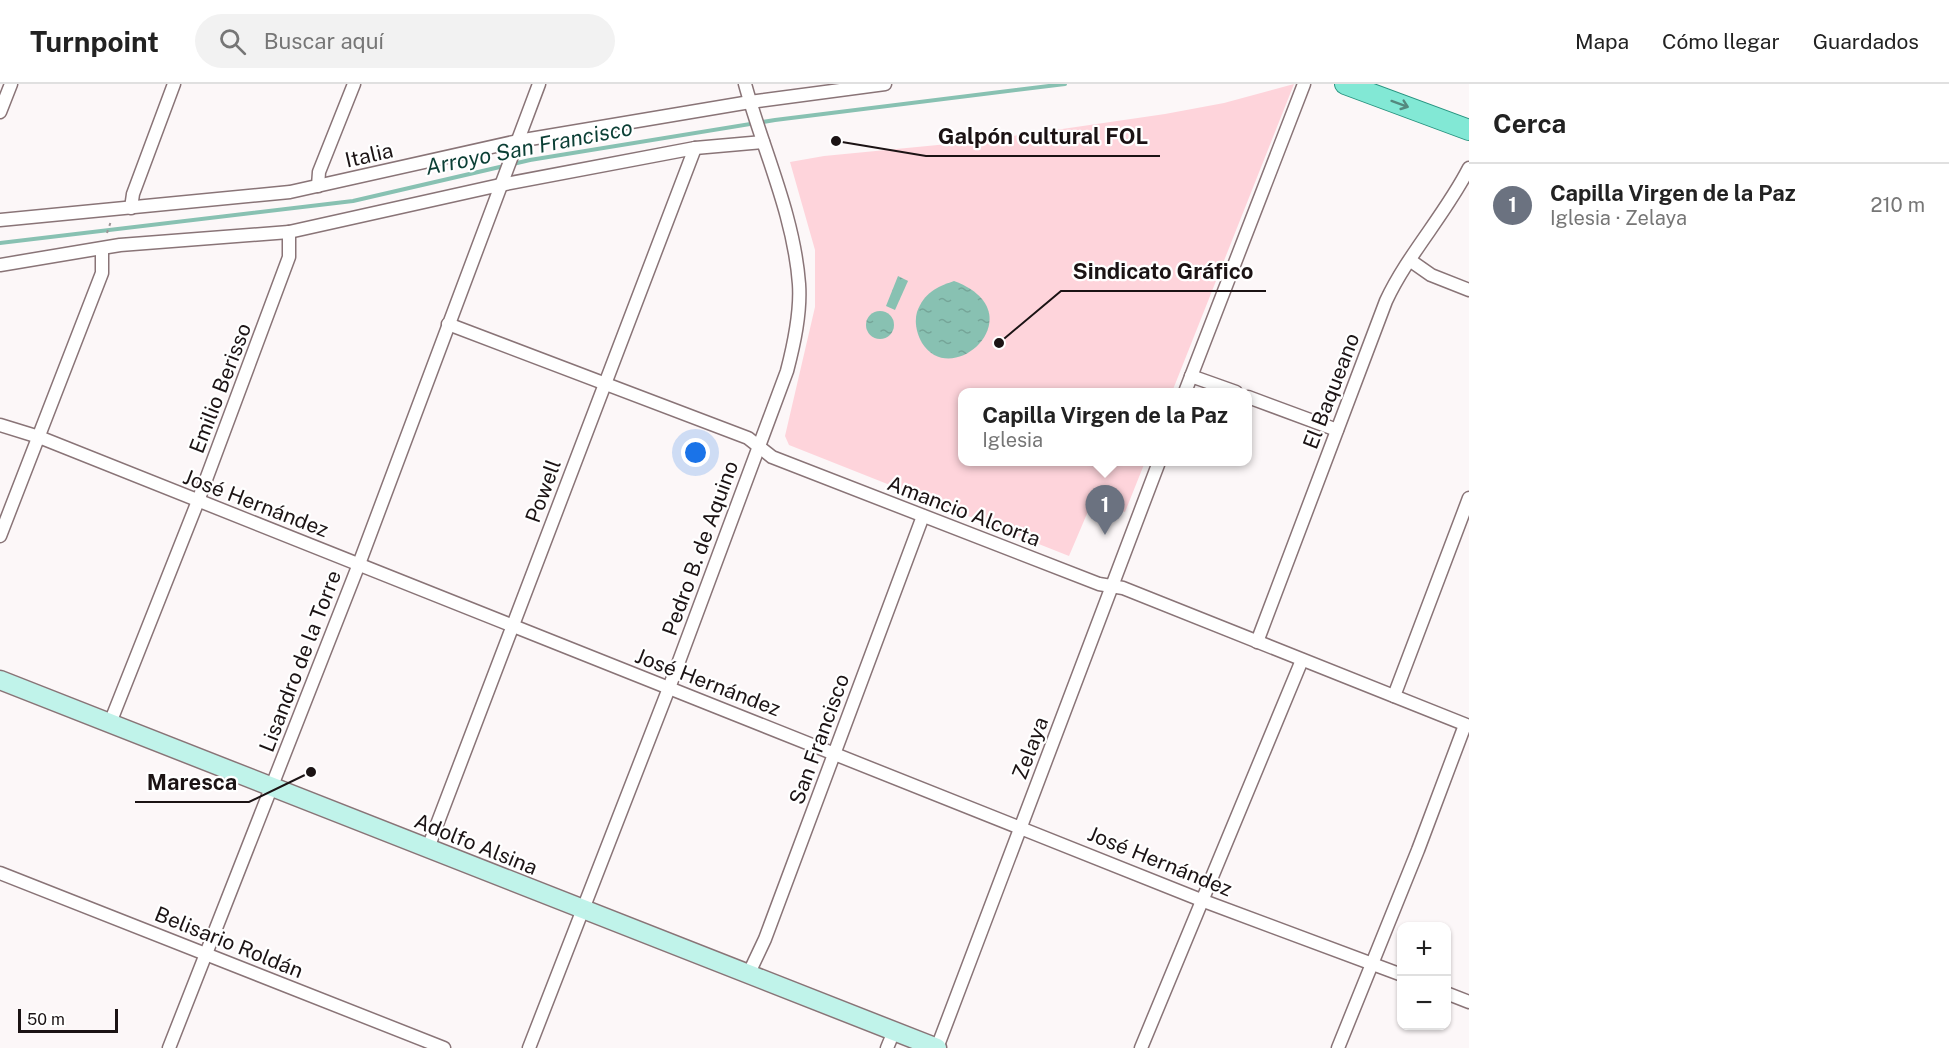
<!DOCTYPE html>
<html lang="es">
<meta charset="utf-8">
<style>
:root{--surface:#fff;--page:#f2f2f2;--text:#222;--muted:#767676;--line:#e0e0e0;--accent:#3c7e6f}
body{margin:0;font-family:"Public Sans",sans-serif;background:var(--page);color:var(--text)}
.controls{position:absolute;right:18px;bottom:18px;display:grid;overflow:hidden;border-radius:12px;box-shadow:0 2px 4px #0004}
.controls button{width:54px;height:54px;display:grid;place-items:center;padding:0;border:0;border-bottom:2px solid var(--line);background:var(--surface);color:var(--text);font:30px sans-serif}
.scale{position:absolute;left:18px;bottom:15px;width:100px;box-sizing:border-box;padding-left:6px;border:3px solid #1b1314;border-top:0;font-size:16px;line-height:21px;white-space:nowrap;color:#1b1314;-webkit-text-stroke:4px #fff;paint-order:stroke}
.you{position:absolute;left:696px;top:369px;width:21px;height:21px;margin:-15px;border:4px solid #fff;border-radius:50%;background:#1a73e8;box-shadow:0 0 0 9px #1a73e833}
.badge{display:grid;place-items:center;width:39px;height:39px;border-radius:50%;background:var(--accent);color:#fff;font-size:20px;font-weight:700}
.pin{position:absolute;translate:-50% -50px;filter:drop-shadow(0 2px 3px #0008)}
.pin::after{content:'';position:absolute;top:32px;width:21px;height:18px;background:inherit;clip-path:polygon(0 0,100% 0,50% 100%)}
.popup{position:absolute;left:958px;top:304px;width:294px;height:78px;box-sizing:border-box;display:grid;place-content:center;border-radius:12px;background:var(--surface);filter:drop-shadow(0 2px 4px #0005);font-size:20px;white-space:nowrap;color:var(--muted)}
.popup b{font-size:22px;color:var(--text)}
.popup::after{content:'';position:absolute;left:50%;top:100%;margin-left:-12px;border:12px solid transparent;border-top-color:var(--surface)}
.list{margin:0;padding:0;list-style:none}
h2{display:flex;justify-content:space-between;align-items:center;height:78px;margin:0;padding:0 24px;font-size:26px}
h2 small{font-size:20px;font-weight:400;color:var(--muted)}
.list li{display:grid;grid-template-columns:39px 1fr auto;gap:18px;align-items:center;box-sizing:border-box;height:84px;padding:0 24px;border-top:2px solid var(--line)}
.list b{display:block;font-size:22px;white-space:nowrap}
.list p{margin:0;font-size:20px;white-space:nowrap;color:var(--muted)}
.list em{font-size:20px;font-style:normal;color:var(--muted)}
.icon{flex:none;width:33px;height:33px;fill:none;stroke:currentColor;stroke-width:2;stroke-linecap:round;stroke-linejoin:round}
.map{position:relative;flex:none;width:1469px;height:964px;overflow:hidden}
header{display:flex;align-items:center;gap:36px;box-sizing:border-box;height:84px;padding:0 30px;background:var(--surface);border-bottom:2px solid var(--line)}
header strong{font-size:28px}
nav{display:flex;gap:33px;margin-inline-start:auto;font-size:21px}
.search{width:420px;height:54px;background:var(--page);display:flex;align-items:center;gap:15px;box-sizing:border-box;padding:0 21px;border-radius:33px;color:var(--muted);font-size:22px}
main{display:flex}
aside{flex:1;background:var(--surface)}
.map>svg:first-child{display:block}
.park{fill:#fed4db}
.water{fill:url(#water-ripples)}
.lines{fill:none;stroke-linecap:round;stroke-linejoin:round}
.stream{stroke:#88c1b2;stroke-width:4}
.street-casing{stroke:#897477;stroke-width:15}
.secondary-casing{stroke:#897477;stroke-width:21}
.primary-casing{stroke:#27937f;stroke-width:22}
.path{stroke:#9c9697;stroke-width:2;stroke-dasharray:3 4.5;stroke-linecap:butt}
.street{stroke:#fff;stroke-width:12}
.secondary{stroke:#c0f3ea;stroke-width:18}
.primary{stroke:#82e8d5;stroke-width:20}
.oneway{stroke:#54887e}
.labels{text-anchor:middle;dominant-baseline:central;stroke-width:4.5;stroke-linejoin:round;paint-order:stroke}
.street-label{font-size:21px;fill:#1b1314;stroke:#fff}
.water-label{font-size:22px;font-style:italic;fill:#0b3f35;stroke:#fff}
.leader{fill:none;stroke:#1b1314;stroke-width:2}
.callout-dot{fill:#1b1314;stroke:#fff;stroke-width:2}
.callout-label{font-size:22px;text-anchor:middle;font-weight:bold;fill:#1b1314;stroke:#fff;stroke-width:4.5;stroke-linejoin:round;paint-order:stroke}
</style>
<header>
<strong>Turnpoint</strong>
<div class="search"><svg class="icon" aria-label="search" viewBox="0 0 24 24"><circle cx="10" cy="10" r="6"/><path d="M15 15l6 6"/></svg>Buscar aquí</div>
<nav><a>Mapa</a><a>Cómo llegar</a><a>Guardados</a></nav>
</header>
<main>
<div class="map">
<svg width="1469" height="964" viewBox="0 0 1469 964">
<defs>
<pattern id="water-ripples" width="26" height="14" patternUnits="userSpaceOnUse" patternTransform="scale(1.5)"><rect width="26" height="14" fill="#88c1b2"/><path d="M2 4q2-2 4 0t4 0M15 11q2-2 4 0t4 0" fill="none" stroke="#75a598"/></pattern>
</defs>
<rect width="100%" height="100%" fill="#fcf7f8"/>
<path class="park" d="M1294,0L1172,308H962V378H1145L1125,428L1092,418L1069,472L789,361L785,352L815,223V166L790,78L824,72L979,57L1165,30L1224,19Z"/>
<g class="water">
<path d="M898,192L908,197L895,226L886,222Z"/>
<path d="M954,197C1037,228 953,308 922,259C917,250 914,239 917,228C924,209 936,203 954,197Z"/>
<circle cx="880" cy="241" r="14"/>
</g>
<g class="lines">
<path class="stream" d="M0,159L353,117L530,76L775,36L1065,0"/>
<defs>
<g id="street">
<path d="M0,28L11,0"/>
<path d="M318,102L319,88L354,0"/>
<path d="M131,124L133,110L174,0"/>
<path d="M0,136L290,108L518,57L750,18L885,0"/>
<path d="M1411,177L1431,191L1469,206"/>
<path d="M0,181L120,161L289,148L500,101L695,64L763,58"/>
<path d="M448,240L748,354L772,373L1099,500L1123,504L1469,642"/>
<path d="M1191,292L1236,308"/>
<path d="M1185,308L1304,0"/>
<path d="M1248,313L1337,346"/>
<path d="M0,341L39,353L1201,816L1402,891"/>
<path d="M0,452L102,189V166"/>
<path d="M1257,558L1386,217C1408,170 1445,131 1469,84"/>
<path d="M1394,612L1469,414"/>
<path d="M110,639L198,417L289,173V148"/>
<path d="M428,764L695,64"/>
<path d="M0,789L444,964"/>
<path d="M748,891L765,855L923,432"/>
<path d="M1446,909L1469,918"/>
<path d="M169,964L359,480L539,0"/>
<path d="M529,964L669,604L787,287C794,260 801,229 799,200C794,131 763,66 745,0"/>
<path d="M887,964L894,947"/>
<path d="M937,964L1159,378"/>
<path d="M1141,964L1302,576"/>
<path d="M1338,964L1418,766L1465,641"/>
</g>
<path id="secondary" d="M0,596L937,964"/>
<path id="primary" d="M1345,0L1469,46"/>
</defs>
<use href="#street" class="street-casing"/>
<use href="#secondary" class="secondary-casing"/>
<use href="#primary" class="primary-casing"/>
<path class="path" d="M107,149L111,137"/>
<use href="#street" class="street"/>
<use href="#secondary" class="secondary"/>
<use href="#primary" class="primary"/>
</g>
<defs><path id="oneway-shaft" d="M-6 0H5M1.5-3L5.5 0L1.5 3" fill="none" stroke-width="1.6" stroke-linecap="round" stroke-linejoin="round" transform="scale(1.5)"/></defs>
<use class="oneway" href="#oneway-shaft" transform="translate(1400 20) rotate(20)"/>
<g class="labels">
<g class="street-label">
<text transform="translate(369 71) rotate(-13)">Italia</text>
<text transform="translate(220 304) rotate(-69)">Emilio Berisso</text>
<text transform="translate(1331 307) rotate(-69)">El Baqueano</text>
<text transform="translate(543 407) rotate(-70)">Powell</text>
<text transform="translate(256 419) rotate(21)">José Hernández</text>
<text transform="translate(964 427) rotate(21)">Amancio Alcorta</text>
<text transform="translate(700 464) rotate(-70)">Pedro B. de Aquino</text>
<text transform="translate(300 577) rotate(-69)">Lisandro de la Torre</text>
<text transform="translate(708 598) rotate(21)">José Hernández</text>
<text transform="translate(819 655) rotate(-70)">San Francisco</text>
<text transform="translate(1030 664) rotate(-69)">Zelaya</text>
<text transform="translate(476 760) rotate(22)">Adolfo Alsina</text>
<text transform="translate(1160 777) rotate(22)">José Hernández</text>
<text transform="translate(229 858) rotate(22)">Belisario Roldán</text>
</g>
<g class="water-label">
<text transform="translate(529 63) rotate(-11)">Arroyo San Francisco</text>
</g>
</g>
<path class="leader" d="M836 57L926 72H1160M999 259L1061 207H1266M311 688L249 718H135"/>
<g class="callout-dot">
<circle cx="836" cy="57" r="6"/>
<circle cx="999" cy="259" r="6"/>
<circle cx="311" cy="688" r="6"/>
</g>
<g class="callout-label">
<text x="1043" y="60">Galpón cultural FOL</text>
<text x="1163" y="195">Sindicato Gráfico</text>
<text x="192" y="706">Maresca</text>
</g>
</svg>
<div class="controls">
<button>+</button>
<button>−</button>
</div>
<div class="scale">50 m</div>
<div class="you"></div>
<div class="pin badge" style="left:1105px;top:451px;background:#6b7280">1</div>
<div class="popup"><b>Capilla Virgen de la Paz</b>Iglesia</div>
</div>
<aside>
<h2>Cerca<small></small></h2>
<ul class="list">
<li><span class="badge" style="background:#6b7280">1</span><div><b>Capilla Virgen de la Paz</b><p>Iglesia · Zelaya</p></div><em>210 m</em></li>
</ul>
</aside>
</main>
